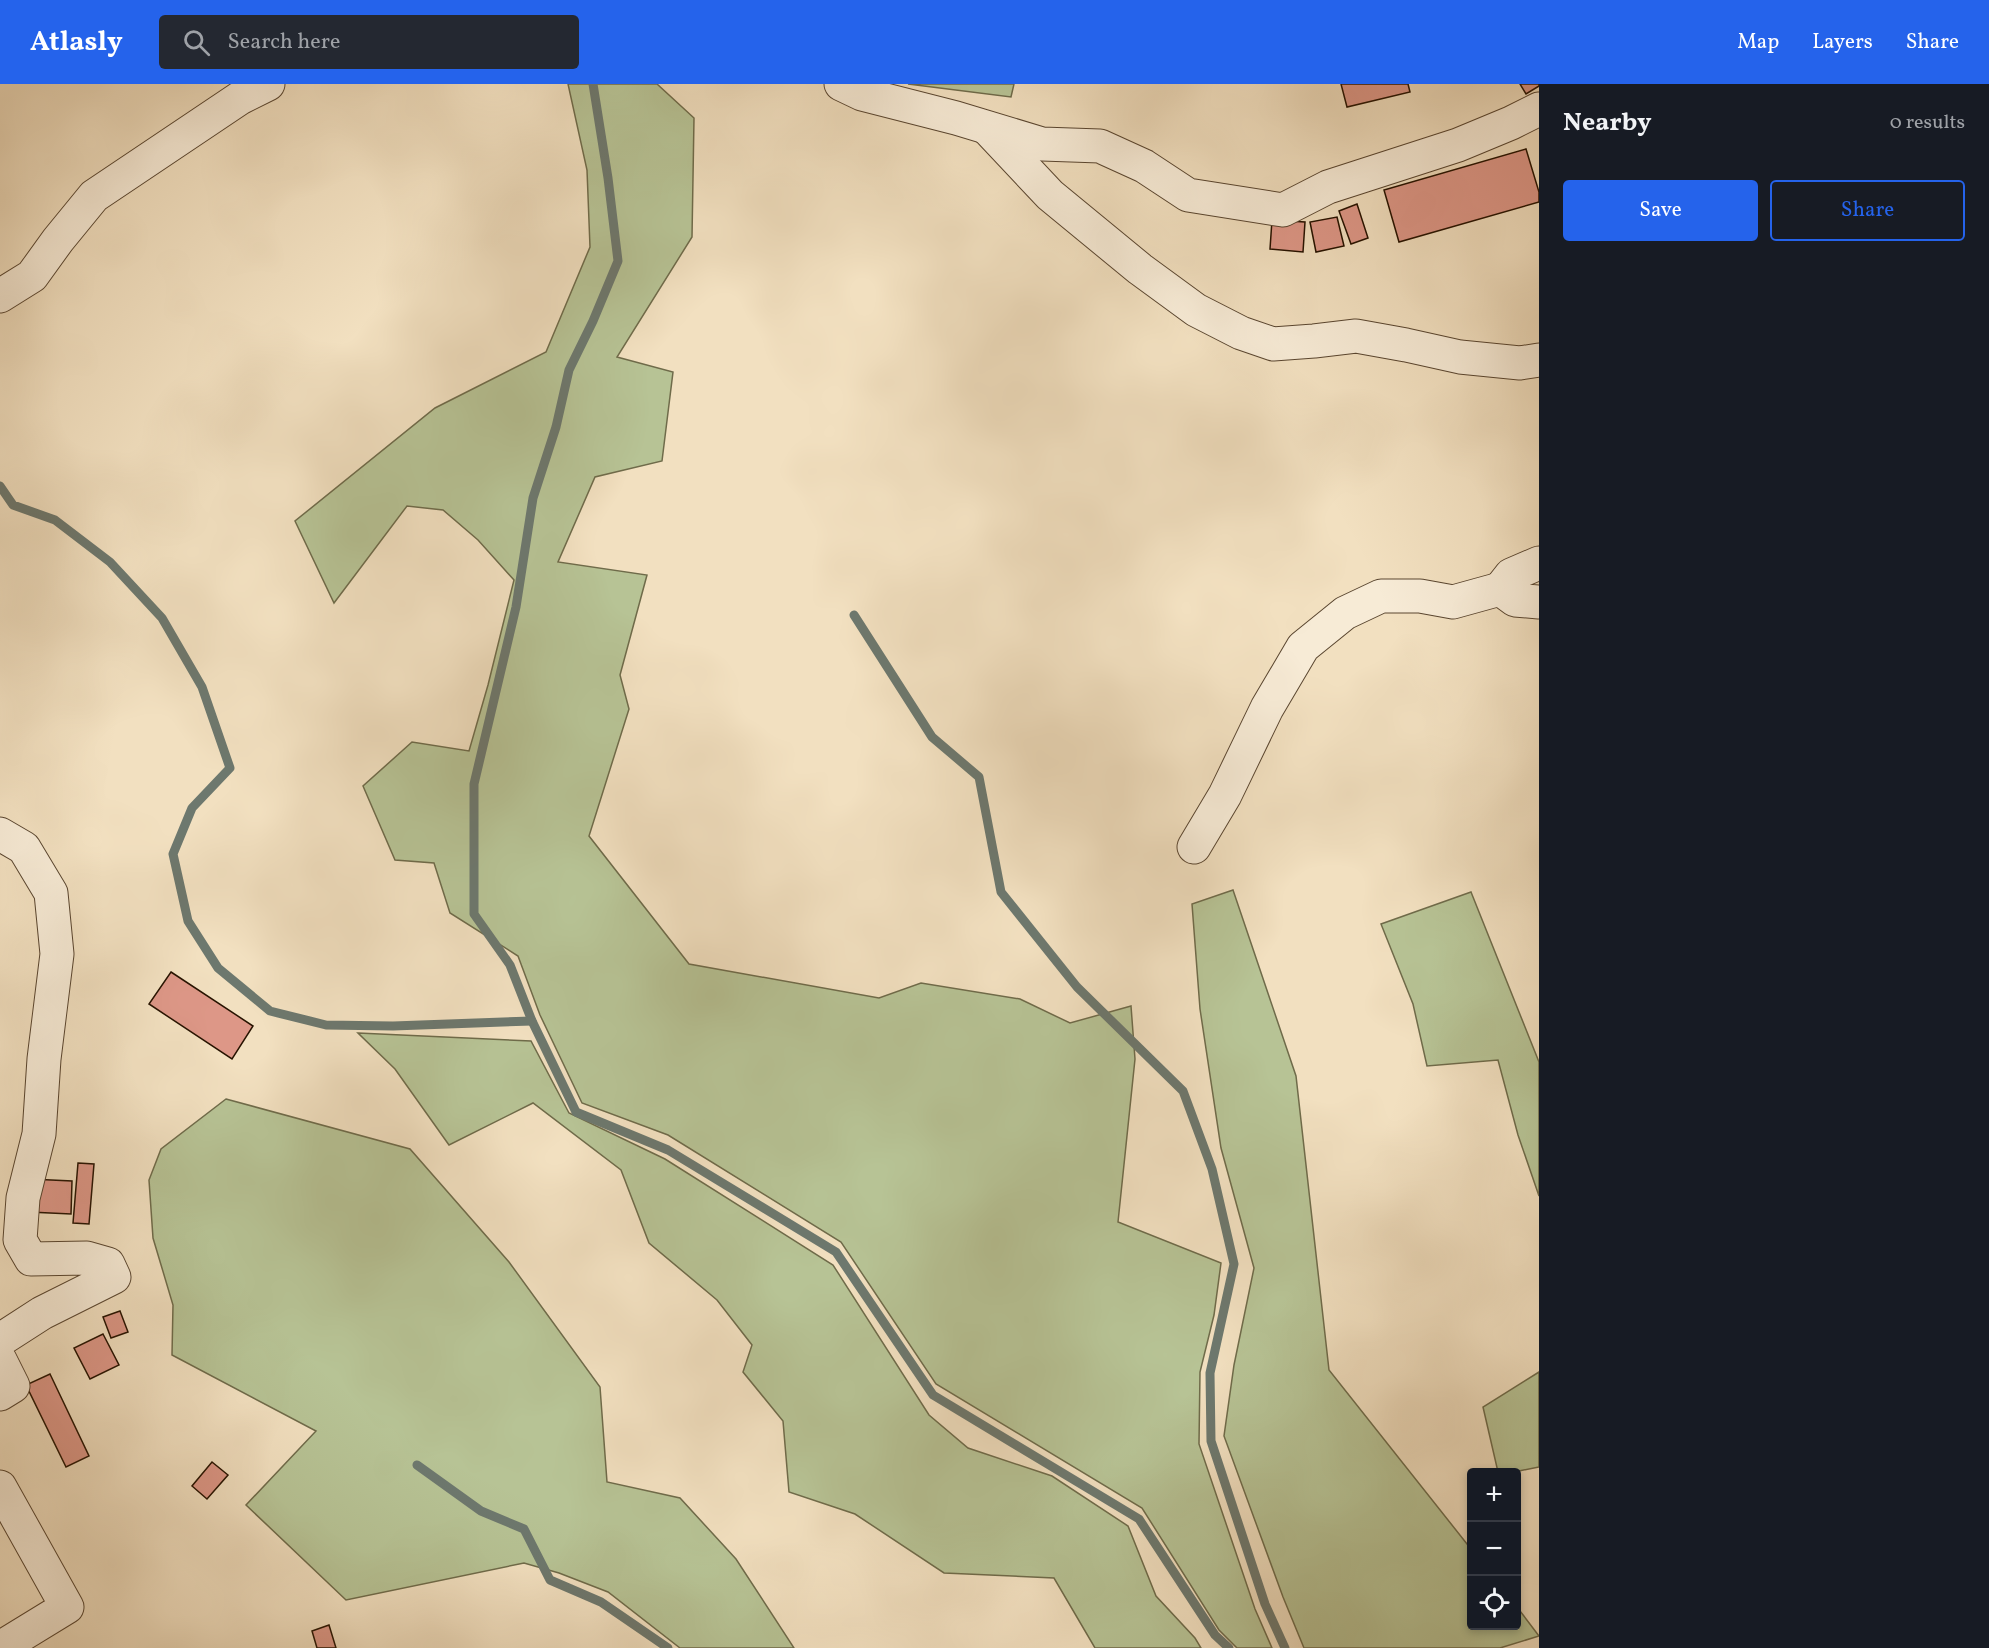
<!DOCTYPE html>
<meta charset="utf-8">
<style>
:root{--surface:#171b24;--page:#242831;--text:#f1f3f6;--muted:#9ea1a6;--line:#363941;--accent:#2563eb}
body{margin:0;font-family:Vollkorn,serif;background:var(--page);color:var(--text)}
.controls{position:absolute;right:18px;bottom:18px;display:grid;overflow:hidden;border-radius:6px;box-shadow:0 3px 9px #0003}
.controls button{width:54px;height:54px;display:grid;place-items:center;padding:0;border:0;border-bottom:2px solid var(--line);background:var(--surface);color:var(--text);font:30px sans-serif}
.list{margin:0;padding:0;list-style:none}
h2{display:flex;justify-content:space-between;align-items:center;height:78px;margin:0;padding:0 24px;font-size:26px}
h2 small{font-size:20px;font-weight:400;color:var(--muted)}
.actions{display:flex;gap:12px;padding:18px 24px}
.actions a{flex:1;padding:14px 0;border:2px solid var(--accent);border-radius:6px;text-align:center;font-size:21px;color:var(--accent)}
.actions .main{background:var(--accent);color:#fff}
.icon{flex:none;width:33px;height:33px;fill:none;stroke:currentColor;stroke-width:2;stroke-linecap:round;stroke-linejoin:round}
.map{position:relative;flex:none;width:1539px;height:1564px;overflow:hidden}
header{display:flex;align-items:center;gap:36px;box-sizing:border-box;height:84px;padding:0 30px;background:var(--accent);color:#fff}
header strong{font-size:28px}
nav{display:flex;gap:33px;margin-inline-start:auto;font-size:21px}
.search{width:420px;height:54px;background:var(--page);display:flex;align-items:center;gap:15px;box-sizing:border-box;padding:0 21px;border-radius:6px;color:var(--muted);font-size:22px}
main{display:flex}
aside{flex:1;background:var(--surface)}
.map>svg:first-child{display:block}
.green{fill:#b7c395;stroke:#6f6b4a;stroke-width:1.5}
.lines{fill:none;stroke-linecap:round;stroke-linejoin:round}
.stream{stroke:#6d786e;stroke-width:9}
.building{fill:#dd9787;stroke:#271300;stroke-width:1.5}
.street-casing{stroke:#5a4630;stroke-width:35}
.street{stroke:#f7ebd6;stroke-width:33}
</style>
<header>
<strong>Atlasly</strong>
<div class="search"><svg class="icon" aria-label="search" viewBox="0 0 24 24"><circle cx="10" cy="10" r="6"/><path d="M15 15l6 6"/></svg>Search here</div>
<nav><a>Map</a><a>Layers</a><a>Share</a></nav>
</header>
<main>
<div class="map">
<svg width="1539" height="1564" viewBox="0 0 1539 1564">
<rect width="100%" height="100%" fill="#f2e0c0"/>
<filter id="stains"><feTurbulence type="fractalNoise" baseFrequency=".00333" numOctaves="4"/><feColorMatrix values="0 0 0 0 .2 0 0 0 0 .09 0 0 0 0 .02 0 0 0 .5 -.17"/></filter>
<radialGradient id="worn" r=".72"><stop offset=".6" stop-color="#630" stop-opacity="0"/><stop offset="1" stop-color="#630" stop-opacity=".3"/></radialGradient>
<g class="green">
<path d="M568,0H657L694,34L692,153L617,273L673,288L662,377L595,393L558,478L647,491L620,591L629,625L589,752L689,880L879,914L921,899L1020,915L1070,939L1131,922L1135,975L1118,1138L1221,1179L1214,1231L1200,1288L1199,1360L1255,1525L1272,1564H1237L1219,1546L1142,1424L936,1300L841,1158L668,1051L582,1019L540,931L518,872L450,829L434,779L395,776L363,702L412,658L469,667L488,601L514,496L478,456L443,426L407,422L334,519L295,437L435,324L546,268L590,163L587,86Z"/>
<path d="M908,0H1014L1011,13Z"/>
<path d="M1233,806L1296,992L1329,1286L1471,1465L1472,1542H1516L1517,1523L1539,1552L1500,1564H1304L1283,1513L1224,1352L1234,1281L1254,1184L1221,1064L1200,925L1192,820Z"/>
<path d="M1471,808L1539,978V1112L1518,1051L1498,976L1427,982L1413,920L1381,840Z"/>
<path d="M358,949L531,957L569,1029L665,1075L833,1181L929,1331L968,1364L1052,1392L1128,1442L1156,1512L1195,1554L1201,1564H1095L1054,1494L944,1489L855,1430L789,1408L783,1337L743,1288L752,1261L717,1216L649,1159L621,1086L533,1019L449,1061L395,985Z"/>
<path d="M226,1015L410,1065L509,1178L600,1303L607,1398L680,1414L736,1475L794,1564H680L608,1508L559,1489L524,1479L346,1516L246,1421L316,1347L172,1271L173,1221L153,1154L149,1096L161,1065Z"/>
<path d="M1539,1288V1383L1514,1388H1498L1483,1323Z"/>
</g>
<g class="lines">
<g class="stream">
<path d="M593,0L608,94L618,177L593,237L569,286L556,343L533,414L516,523L474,700V830L510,881L532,937L576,1028L668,1066L836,1168L933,1311L1139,1435L1215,1551L1229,1564"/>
<path d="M0,402L13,421L55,436L110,478L162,534L202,603L230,684L192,724L173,770L188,837L218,884L270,927L326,941L393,942L532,937"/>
<path d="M854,531L932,653L979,693L1001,808L1077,903L1183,1007L1212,1085L1234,1180L1210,1289L1211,1357L1265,1520L1285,1564"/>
<path d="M417,1381L481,1427L524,1445L550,1496L601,1518L668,1564"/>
</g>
</g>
<g class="building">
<path d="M1341,0H1408L1410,8L1347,23Z"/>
<path d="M1520,0H1539V2L1526,10Z"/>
<path d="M1526,65L1539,108V118L1399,158L1384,106Z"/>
<path d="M1357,120L1368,154L1351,160L1339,127Z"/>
<path d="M1337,133L1344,162L1316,168L1310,138Z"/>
<path d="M1272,136L1305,138L1303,168L1270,165Z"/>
<path d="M171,888L253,942L232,975L149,920Z"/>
<path d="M78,1079L94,1080L89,1140L73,1139Z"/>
<path d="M30,1095L72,1097L71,1130L29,1128Z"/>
<path d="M120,1227L128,1248L111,1254L103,1233Z"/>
<path d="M103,1250L119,1281L90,1295L74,1264Z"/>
<path d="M50,1290L89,1372L66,1383L26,1301Z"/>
<path d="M212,1378L228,1391L207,1415L192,1402Z"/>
<path d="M329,1541L336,1564H317L312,1547Z"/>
</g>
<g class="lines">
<defs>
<g id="street">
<path d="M841,0L862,10L956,34L1042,60L1100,62L1144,82L1188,111L1283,126L1328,103L1458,61L1511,39L1539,25"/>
<path d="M987,44L1050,111L1140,185L1196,226L1241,249L1273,260L1314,257L1356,252L1406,261L1460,273L1520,279L1539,276"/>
<path d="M0,212L32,192L58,156L94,112L240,14L268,0"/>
<path d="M1539,479L1511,491L1500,505L1515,516L1539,518"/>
<path d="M0,750L24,764L51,809L57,870L44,975L39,1050L23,1114L20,1156L31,1175L87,1174L108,1180L114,1193L42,1229L0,1256"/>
<path d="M1194,763L1225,711L1267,624L1303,563L1345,529L1381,512H1420L1453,518L1500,505"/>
<path d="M0,1276L13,1302L0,1310"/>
<path d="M0,1403L67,1523L0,1564"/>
</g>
</defs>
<use href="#street" class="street-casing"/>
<use href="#street" class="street"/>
</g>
<rect width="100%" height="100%" filter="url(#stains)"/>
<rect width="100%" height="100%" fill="url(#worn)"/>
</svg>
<div class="controls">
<button>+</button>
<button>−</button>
<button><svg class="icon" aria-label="locate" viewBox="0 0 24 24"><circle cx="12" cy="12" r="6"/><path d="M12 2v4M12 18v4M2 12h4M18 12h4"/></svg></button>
</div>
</div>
<aside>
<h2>Nearby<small>0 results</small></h2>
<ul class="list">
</ul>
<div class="actions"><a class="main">Save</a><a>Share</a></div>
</aside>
</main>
